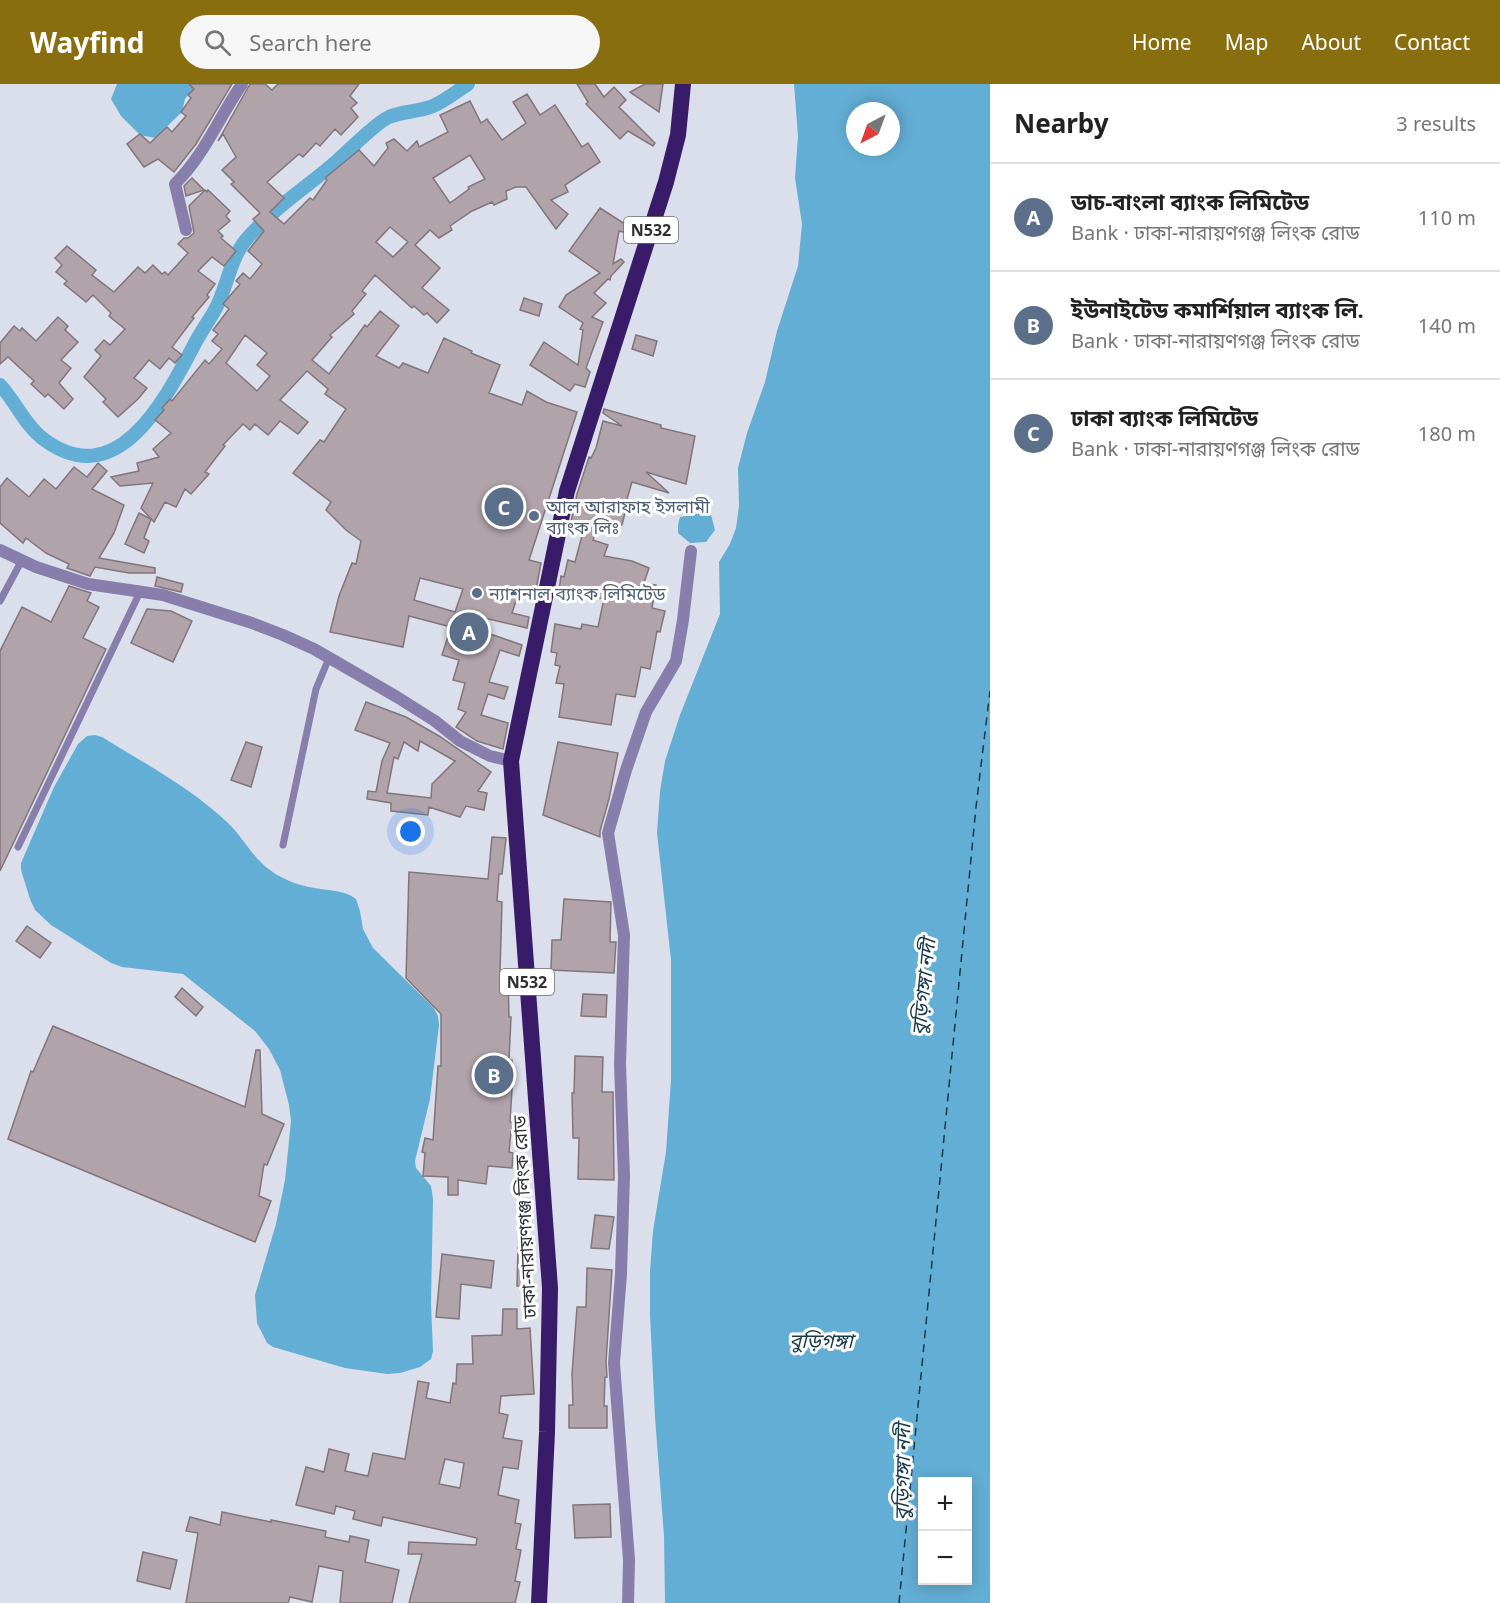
<!DOCTYPE html>
<meta charset="utf-8">
<style>
:root{--surface:#fff;--page:#f6f6f6;--text:#222;--muted:#767676;--line:#e0e0e0;--accent:#886e0e}
body{margin:0;font-family:"Noto Sans","Noto Sans Bengali",sans-serif;background:var(--page);color:var(--text)}
.controls{position:absolute;right:18px;bottom:18px;display:grid;overflow:hidden;border-radius:0px;box-shadow:0 3px 15px #0003}
.controls button{width:54px;height:54px;display:grid;place-items:center;padding:0;border:0;border-bottom:2px solid var(--line);background:var(--surface);color:var(--text);font:30px sans-serif}
.compass{position:absolute;left:846px;top:18px;width:54px;height:54px;border-radius:50%;background:var(--surface);box-shadow:0 3px 15px #0003;rotate:221deg}
.you{position:absolute;left:411px;top:748px;width:21px;height:21px;margin:-15px;border:4px solid #fff;border-radius:50%;background:#1a73e8;box-shadow:0 0 0 9px #1a73e833}
.badge{display:grid;place-items:center;width:39px;height:39px;border-radius:50%;background:var(--accent);color:#fff;font-size:20px;font-weight:700}
.pin{position:absolute;translate:-50% -50%;border:3px solid #fff;box-shadow:0 2px 6px #0006}
.list{margin:0;padding:0;list-style:none}
h2{display:flex;justify-content:space-between;align-items:center;height:78px;margin:0;padding:0 24px;font-size:26px}
h2 small{font-size:20px;font-weight:400;color:var(--muted)}
.list li{display:grid;grid-template-columns:39px 1fr auto;gap:18px;align-items:center;box-sizing:border-box;height:108px;padding:0 24px;border-top:2px solid var(--line)}
.list b{display:block;font-size:22px;white-space:nowrap}
.list p{margin:0;font-size:20px;white-space:nowrap;color:var(--muted)}
.list em{font-size:20px;font-style:normal;color:var(--muted)}
.icon{flex:none;width:33px;height:33px;fill:none;stroke:currentColor;stroke-width:2;stroke-linecap:round;stroke-linejoin:round}
.map{position:relative;flex:none;width:990px;height:1519px;overflow:hidden}
header{display:flex;align-items:center;gap:36px;box-sizing:border-box;height:84px;padding:0 30px;background:var(--accent);color:#fff}
header strong{font-size:28px}
nav{display:flex;gap:33px;margin-inline-start:auto;font-size:21px}
.search{width:420px;height:54px;background:var(--page);display:flex;align-items:center;gap:15px;box-sizing:border-box;padding:0 21px;border-radius:33px;color:var(--muted);font-size:22px}
main{display:flex}
aside{flex:1;background:var(--surface)}
.map>svg:first-child{display:block}
.water{fill:#63aed5;fill-rule:evenodd}
.lines{fill:none;stroke-linecap:round;stroke-linejoin:round}
.canal{stroke:#63aed5;stroke-width:14}
.ferry{stroke:#173949;stroke-width:1.5;stroke-dasharray:8 6;stroke-linecap:butt}
.building{fill:#b0a3aa;stroke:#81757b;stroke-width:1.5;fill-rule:evenodd}
.service{stroke:#877eac;stroke-width:7}
.minor{stroke:#877eac;stroke-width:12}
.tertiary{stroke:#877eac;stroke-width:12}
.trunk{stroke:#381c6a;stroke-width:16}
.service-dot{fill:#5c6f8a;stroke:#fff;stroke-width:2}
.labels{text-anchor:middle;dominant-baseline:central;stroke-width:6;stroke-linejoin:round;paint-order:stroke}
.shield{fill:#fff;stroke:#6d6d71;stroke-width:1.5}
.shield-label{font-size:16px;font-weight:bold;fill:#2e2f34}
.service-label{font-size:18px;fill:#4e5e75;stroke:#fff;text-anchor:start}
.street-label{font-size:18px;fill:#2e2f34;stroke:#fff}
.water-label{font-size:20px;font-style:italic;fill:#173949;stroke:#fff}
</style>
<header>
<strong>Wayfind</strong>
<div class="search"><svg class="icon" aria-label="search" viewBox="0 0 24 24"><circle cx="10" cy="10" r="6"/><path d="M15 15l6 6"/></svg>Search here</div>
<nav><a>Home</a><a>Map</a><a>About</a><a>Contact</a></nav>
</header>
<main>
<div class="map">
<svg width="990" height="1519" viewBox="0 0 990 1519">
<rect width="100%" height="100%" fill="#dbdfeb"/>
<g class="water">
<path d="M117,0H226L205,9L191,7L185,15L182,28L155,54L140,51L121,32L111,15Z"/>
<path d="M794,0H990V1519H665L664,1452L655,1333L650,1231V1187L653,1147L666,1068L671,996V876L657,749L660,707L665,677L680,631L720,530L719,478L730,460L736,444L739,422L738,384L747,349L765,298L777,247L798,182L802,140L795,94L798,52ZM855,27H891V63H855ZM922,1398H968V1496H922Z"/>
<path d="M709,423L715,446L706,458L690,459L678,449V441L680,433L703,429Z"/>
<path d="M95,651L102,653C144,679 191,704 227,738C243,753 252,773 270,786C284,797 304,803 321,805C334,807 345,807 356,815L360,827L363,845L373,864L433,923L438,932L439,941L430,1015L415,1077L416,1084L431,1102L433,1115L431,1220L433,1267L431,1275L420,1283L400,1289L387,1290L345,1284L273,1263L267,1259L257,1239L255,1211L276,1140L285,1096L291,1037L289,1021L280,986L269,965L255,947L183,890L122,883L111,879L51,841L35,826L30,815L21,786V779L54,703L78,660L87,652Z"/>
</g>
<g class="lines">
<path class="canal" d="M0,301C16,318 24,340 42,354C116,411 164,318 193,263C200,249 209,237 216,224C227,203 230,176 245,157C272,125 306,104 337,77C348,67 378,37 389,33C403,27 419,28 433,22C445,17 457,7 468,0"/>
<path class="ferry" d="M899,1519L976,723L990,607"/>
</g>
<g class="building">
<path d="M189,0H232L196,60L174,88L158,75L144,83L127,60L140,50L150,59L167,43L172,48L186,32L181,28L191,14L188,11L194,5Z"/>
<path d="M250,0H265L272,6L278,0H359L350,12L357,19L351,24L358,33L341,51L335,45L320,62L316,59L303,73L299,70L267,98L284,114L270,128L284,140L310,114L313,116L327,96L325,94L359,66L374,82L388,64L386,59L394,55L407,67L417,57L419,63L448,48L440,31L470,17L481,39L487,35L502,56L526,39L513,18L527,10L540,31L555,21L582,63L588,59L600,78L565,101L568,108L551,116L568,130L556,145L526,103H516L506,107L507,115L494,121L492,118L472,127L450,142L452,146L439,154L430,146L415,161L440,184L422,204L449,226L437,239L427,229L424,231L414,222L412,224L375,191L362,207L366,210L352,227L354,230L330,251L332,253L312,276L329,290L365,241L367,243L380,227L399,242L376,272L399,284L403,279L428,289L444,254L472,267L471,269L500,281L489,309L522,321L527,307L546,318L577,328L529,476L541,479L535,511L519,508L512,529L529,533L527,544L471,531L467,542L522,561L519,572L500,566L489,598L508,603L504,615L488,610L481,631L508,639L503,665L477,657L456,643L466,628L458,625L465,599L453,596L459,576L442,571L451,543L409,532L403,563L330,548L339,512L352,479L356,480L361,457L346,446L326,426L331,418L293,389L320,356L324,358L346,325L325,310L328,305L307,287L280,316L308,338L298,350L280,337L268,351L255,340L250,346L243,340L223,361L225,362L205,388L209,390L191,410L185,405L176,423L165,418L154,438L141,424L153,399L120,402L111,393L139,387L137,379L159,373L153,365L171,349L155,336L164,326L162,324L170,315L172,317L205,276L209,280L222,265L212,257L218,250L213,246L229,225L223,220L240,200L236,197L243,189L250,195L262,180L248,167L264,147L253,135L260,129L231,100L234,98L222,86L236,73L223,50L218,57ZM470,71L485,95L468,103L469,105L450,119L433,94ZM390,143L408,158L393,173L376,158ZM245,251L267,269L257,281L270,292L257,307L226,279ZM420,494L463,505L455,528L414,516Z"/>
<path d="M577,0H595L604,13L614,3L626,16L619,23L655,59L653,62L628,47L620,55L586,20L588,18Z"/>
<path d="M645,0H663L659,28L630,8Z"/>
<path d="M192,94L204,106L186,112L184,102Z"/>
<path d="M205,106L207,108L208,106L230,127L226,132L230,137L218,147L223,152L221,154L236,167L224,182L212,173L198,187L215,200L207,211L209,213L192,233L194,234L172,263L182,271L175,279L169,274L160,285L149,276L134,294L147,304L138,315L118,333L103,318L106,315L84,293L101,272L95,266L104,256L110,261L125,245L109,232L111,229L93,211L86,218L64,200L67,197L56,188L62,181L55,174L67,162L96,186L92,191L114,208L138,183L145,189L153,181L162,190L165,188L168,191L188,169L178,160L184,154H188L194,149L189,122Z"/>
<path d="M600,124L639,149L638,152L619,147L613,180L621,175L624,178L611,192L610,196L608,195L594,209L606,219L592,233L603,238L586,284L590,288L585,303L575,300L570,307L530,281L544,258L578,281L583,246L580,245L583,239L559,223L566,211L600,189L569,167Z"/>
<path d="M524,214L542,220L539,232L520,226Z"/>
<path d="M58,233L68,242L65,246L78,258L61,276L71,284L59,299L73,315L64,325L48,310L45,313L31,300L34,297L8,273L0,280V259L14,242L20,247L22,244L36,257Z"/>
<path d="M636,251L657,257L653,272L632,265Z"/>
<path d="M604,325L661,341V344L695,352L686,400L646,388L669,409L632,398L624,425H626L622,441L598,437L593,456L608,461L604,472L632,477L649,484L644,499L656,501L652,524L665,527L660,548L657,547L650,585L641,583L635,613L616,610L611,641L559,633L564,600L556,599L560,582L555,581L557,569L551,568L555,540L581,545L582,540L598,543L604,515L559,506L561,492L564,493L568,476L575,478L583,448L570,442L577,410L589,373L591,374L596,364L603,337L622,342L603,329Z"/>
<path d="M98,379L107,387L92,405L124,421L114,449L99,474L155,484V489H129L95,483L90,492L67,484L69,480L46,469L26,454L23,459L0,439V403L7,394L29,413L44,395L56,405L74,383L87,393Z"/>
<path d="M139,429L151,435L144,454L149,457L144,469L125,460Z"/>
<path d="M157,493L183,500L181,508L155,502Z"/>
<path d="M69,502L91,509L87,517L99,523L83,554L106,565L0,787V567L22,523L51,538Z"/>
<path d="M147,525L171,527L192,537L173,578L131,559Z"/>
<path d="M366,618L406,633L439,652L491,688L478,707L487,709L484,726L466,722L460,733L429,723L428,731L391,727V719L367,715L368,707L376,708L382,677L390,659L355,646ZM420,657L455,677L432,700L431,714L387,709L394,673L398,675L404,658L418,667Z"/>
<path d="M246,658L262,663L251,703L231,696Z"/>
<path d="M558,658L618,669L609,715L600,747V753L543,731Z"/>
<path d="M492,753L506,754L502,790H499L497,817L502,818L500,888L508,889L509,933H511L509,976H512V1006L510,1038L517,1039L516,1049L511,1048L509,1068L513,1069L512,1084L488,1082L486,1100L458,1096V1111H448V1093L423,1092L425,1069L422,1068L425,1054L433,1056L438,982H441V930L406,894L409,788L488,795Z"/>
<path d="M564,815L611,818L610,858H616L614,889L551,886L552,856H561Z"/>
<path d="M27,842L51,859L40,874L16,857Z"/>
<path d="M182,904L203,923L196,932L175,913Z"/>
<path d="M583,910L607,911L606,933L581,932Z"/>
<path d="M53,942L245,1023L256,966H260L262,1030L284,1040L267,1081L264,1080L259,1112L271,1117L255,1158L8,1055L31,987L33,988Z"/>
<path d="M575,972L603,973L602,1008H613L614,1096L578,1095L579,1054H573L572,1009H574Z"/>
<path d="M595,1131L614,1133L609,1165L591,1164Z"/>
<path d="M518,1164H529L528,1202H517Z"/>
<path d="M442,1170L494,1177L491,1204L461,1200L459,1235L436,1233Z"/>
<path d="M587,1184L612,1186L606,1278L607,1293H605L604,1322H607V1344H569V1321H573L572,1290L577,1223H586Z"/>
<path d="M503,1225H517V1245L530,1244L534,1310L501,1312L499,1329L508,1331L503,1354L522,1357L518,1385L503,1383L498,1411L519,1416L515,1439L521,1440L516,1465L521,1466L515,1497L520,1498L515,1519H409L422,1470H408L409,1458L476,1461L477,1454L383,1433L381,1442L353,1435L355,1427L336,1422L334,1430L296,1421L306,1383L324,1388L329,1365L349,1370L345,1387L368,1392L373,1369L405,1375L418,1297L429,1299L426,1314L450,1319L453,1299L456,1300L457,1280H473L472,1252L502,1251ZM445,1375L464,1379L460,1404L439,1400Z"/>
<path d="M610,1420L611,1453L575,1454L573,1421Z"/>
<path d="M222,1428L271,1438V1436L326,1447L325,1453L349,1458L350,1452L369,1456L365,1478L399,1486L392,1519H340L343,1487L319,1482L312,1518L290,1513L288,1519H186L198,1449L186,1447L190,1433L220,1441Z"/>
<path d="M143,1468L177,1476L170,1505L137,1497Z"/>
</g>
<g class="lines">
<g class="service">
<path d="M0,517L22,476"/>
<path d="M283,761L316,605L329,574"/>
<path d="M18,763L140,508"/>
</g>
<g class="minor">
<path d="M186,146L175,100C205,70 218,35 242,0"/>
<path d="M628,1519L629,1476L614,1279L621,1190L624,1092L620,980L624,851L608,749L626,686L646,628L676,577L683,536L691,467"/>
</g>
<path class="tertiary" d="M0,466L36,483L88,500L163,511L252,539L283,551L314,565L397,613L435,637L460,657L490,672L511,677"/>
<path class="trunk" d="M539,1519L547,1348L550,1204L511,677L567,407L666,98L678,51L683,0"/>
</g>
<g class="service-dot">
<circle cx="534" cy="432" r="6"/>
<circle cx="477" cy="509" r="6"/>
</g>
<g class="labels">
<g class="shield">
<rect x="624" y="133" width="54" height="26" rx="4.5"/>
<rect x="500" y="885" width="54" height="26" rx="4.5"/>
</g>
<g class="shield-label">
<text x="651" y="146">N532</text>
<text x="527" y="898">N532</text>
</g>
<g class="service-label">
<text x="546" y="422">আল আরাফাহ ইসলামী<tspan x="546" dy="21">ব্যাংক লিঃ</tspan></text>
<text x="489" y="509">ন্যাশনাল ব্যাংক লিমিটেড</text>
</g>
<g class="street-label">
<text transform="translate(524 1133) rotate(-93)">ঢাকা-নারায়ণগঞ্জ লিংক রোড</text>
</g>
<g class="water-label">
<text transform="translate(923 903) rotate(-84)">বুড়িগঙ্গা নদী</text>
<text x="821" y="1256">বুড়িগঙ্গা</text>
<text transform="translate(902 1388) rotate(-89)">বুড়িগঙ্গা নদী</text>
</g>
</g>
</svg>
<div class="controls">
<button>+</button>
<button>−</button>
</div>
<svg class="compass" viewBox="-18 -18 36 36"><path d="M0-13l5 13h-10z" fill="#e53935"/><path d="M0 13l5-13h-10z" fill="#767676"/></svg>
<div class="you"></div>
<div class="pin badge" style="left:469px;top:548px;background:#5c6f8a">A</div>
<div class="pin badge" style="left:494px;top:991px;background:#5c6f8a">B</div>
<div class="pin badge" style="left:504px;top:423px;background:#5c6f8a">C</div>
</div>
<aside>
<h2>Nearby<small>3 results</small></h2>
<ul class="list">
<li><span class="badge" style="background:#5c6f8a">A</span><div><b>ডাচ-বাংলা ব্যাংক লিমিটেড</b><p>Bank · ঢাকা-নারায়ণগঞ্জ লিংক রোড</p></div><em>110 m</em></li>
<li><span class="badge" style="background:#5c6f8a">B</span><div><b>ইউনাইটেড কমার্শিয়াল ব্যাংক লি.</b><p>Bank · ঢাকা-নারায়ণগঞ্জ লিংক রোড</p></div><em>140 m</em></li>
<li><span class="badge" style="background:#5c6f8a">C</span><div><b>ঢাকা ব্যাংক লিমিটেড</b><p>Bank · ঢাকা-নারায়ণগঞ্জ লিংক রোড</p></div><em>180 m</em></li>
</ul>
</aside>
</main>
